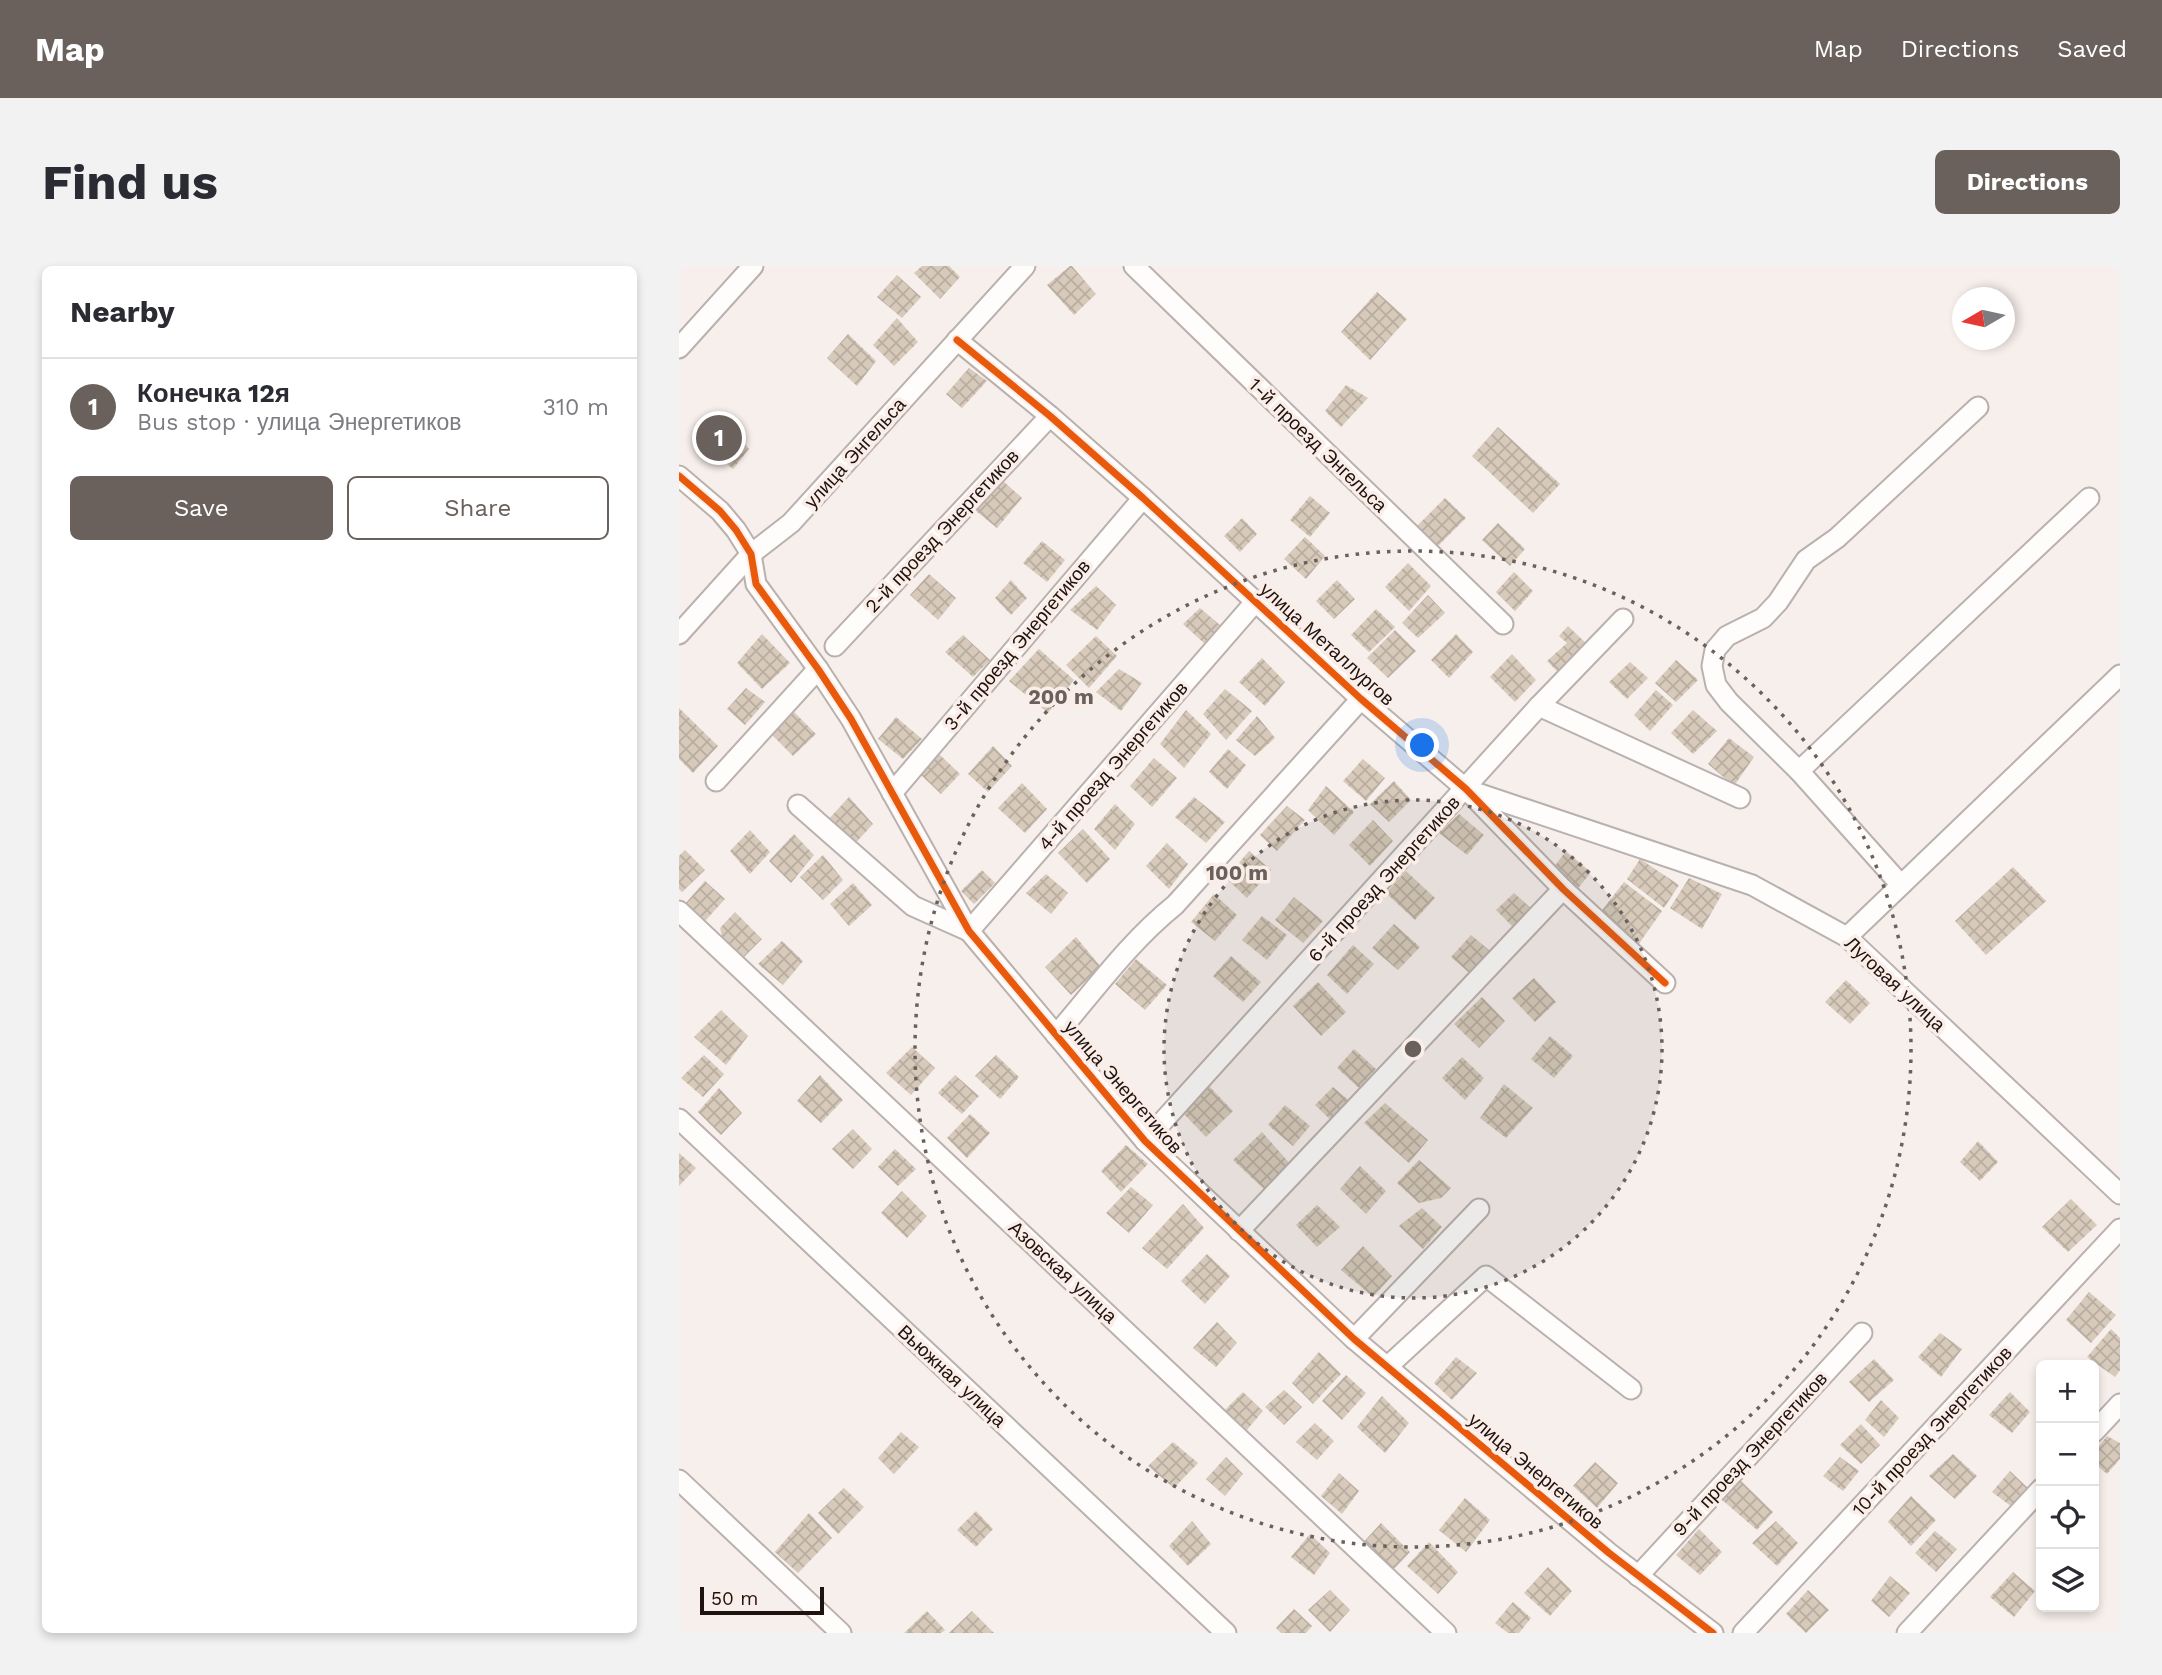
<!DOCTYPE html>
<meta charset="utf-8">
<style>
:root{--surface:#fff;--page:#f2f2f3;--text:#2b2b33;--muted:#7c7c81;--line:#e1e1e2;--accent:#6a605c}
body{margin:0;font-family:"Work Sans",sans-serif;background:var(--page);color:var(--text)}
.controls{position:absolute;right:21px;bottom:21px;display:grid;overflow:hidden;border-radius:10px;box-shadow:0 4px 10px #0003}
.controls button{width:63px;height:63px;display:grid;place-items:center;padding:0;border:0;border-bottom:2px solid var(--line);background:var(--surface);color:var(--text);font:35px sans-serif}
.compass{position:absolute;left:1273px;top:21px;width:63px;height:63px;border-radius:50%;background:var(--surface);box-shadow:0 4px 10px #0003;rotate:261deg}
.scale{position:absolute;left:21px;bottom:18px;width:124px;box-sizing:border-box;padding-left:7px;border:4px solid #1e130e;border-top:0;font-size:19px;line-height:24px;white-space:nowrap;color:#1e130e;-webkit-text-stroke:5px #fbede8;paint-order:stroke}
.you{position:absolute;left:744px;top:480px;width:24px;height:24px;margin:-18px;border:5px solid #fff;border-radius:50%;background:#1a73e8;box-shadow:0 0 0 10px #1a73e833}
.badge{display:grid;place-items:center;width:46px;height:46px;border-radius:50%;background:var(--accent);color:#fff;font-size:23px;font-weight:700}
.pin{position:absolute;translate:-50% -50%;border:4px solid #fff;box-shadow:0 2px 7px #0006}
.list{margin:0;padding:0;list-style:none}
h2{display:flex;justify-content:space-between;align-items:center;height:91px;margin:0;padding:0 28px;font-size:30px}
h2 small{font-size:23px;font-weight:400;color:var(--muted)}
.list li{display:grid;grid-template-columns:46px 1fr auto;gap:21px;align-items:center;box-sizing:border-box;height:98px;padding:0 28px;border-top:2px solid var(--line)}
.list b{display:block;font-size:26px;white-space:nowrap}
.list p{margin:0;font-size:23px;white-space:nowrap;color:var(--muted)}
.list em{font-size:23px;font-style:normal;color:var(--muted)}
.actions{display:flex;gap:14px;padding:21px 28px}
.actions a{flex:1;padding:16px 0;border:2px solid var(--accent);border-radius:10px;text-align:center;font-size:24px;color:var(--accent)}
.actions .main{background:var(--accent);color:#fff}
.icon{flex:none;width:38px;height:38px;fill:none;stroke:currentColor;stroke-width:2;stroke-linecap:round;stroke-linejoin:round}
.map{position:relative;flex:none;width:1441px;height:1367px;overflow:hidden;border-radius:10px}
header{display:flex;align-items:center;gap:42px;box-sizing:border-box;height:98px;padding:0 35px;background:var(--accent);color:#fff}
header strong{font-size:33px}
nav{display:flex;gap:38px;margin-inline-start:auto;font-size:24px}
.intro{display:flex;align-items:center;justify-content:space-between;box-sizing:border-box;height:168px;padding:0 42px}
h1{margin:0;font-size:49px}
.button{padding:18px 32px;border-radius:10px;background:var(--accent);color:#fff;font-size:24px;font-weight:700}
main{display:flex;gap:42px;padding:0 42px}
aside{flex:1;background:var(--surface);border-radius:10px;box-shadow:0 4px 10px #0003}
.map>svg:first-child{display:block}
.building{fill:url(#building-cross-hatch)}
.lines{fill:none;stroke-linecap:round;stroke-linejoin:round}
.minor-casing{stroke:#bab1ae;stroke-width:23}
.minor{stroke:#fefdfc;stroke-width:19}
.cycleway-casing{stroke:#fbede8;stroke-width:11}
.cycleway{stroke:#e8590c;stroke-width:7}
.ring{fill:none;stroke:#6a605c;stroke-width:3.5;stroke-dasharray:3.5 7}
.labels{text-anchor:middle;dominant-baseline:central;stroke-width:7;stroke-linejoin:round;paint-order:stroke}
.street-label{font-size:19px;fill:#1e130e;stroke:#fbede8}
.centre{fill:#6a605c;stroke:#fbede8;stroke-width:3.5}
.ring-label{font-size:21px;text-anchor:middle;font-weight:bold;fill:#6a605c;stroke:#fbede8;stroke-width:7;stroke-linejoin:round;paint-order:stroke}
</style>
<header>
<strong>Map</strong>
<nav><a>Map</a><a>Directions</a><a>Saved</a></nav>
</header>
<div class="intro"><h1>Find us</h1><a class="button">Directions</a></div>
<main>
<aside>
<h2>Nearby<small></small></h2>
<ul class="list">
<li><span class="badge">1</span><div><b>Конечка 12я</b><p>Bus stop · улица Энергетиков</p></div><em>310 m</em></li>
</ul>
<div class="actions"><a class="main">Save</a><a>Share</a></div>
</aside>
<div class="map">
<svg width="1441" height="1367" viewBox="0 0 1441 1367">
<defs>
<pattern id="building-cross-hatch" width="8" height="8" patternUnits="userSpaceOnUse" patternTransform="scale(1.75)"><rect width="8" height="8" fill="#d7caba"/><path d="M0 0l8 8M0 8l8-8" fill="none" stroke="#b8ad9f"/></pattern>
</defs>
<rect width="100%" height="100%" fill="#f7efec"/>
<g class="building">
<path d="M243,0H270L281,11L261,33L235,7Z"/>
<path d="M391,0H393L417,28L395,49L368,19Z"/>
<path d="M218,9L242,31L223,52L198,31Z"/>
<path d="M698,26L728,53L691,94L662,66Z"/>
<path d="M218,52L239,76L215,100L194,79Z"/>
<path d="M169,68L197,95L178,120L148,92Z"/>
<path d="M290,102L308,115L283,142L267,128Z"/>
<path d="M667,119L689,132L662,161L646,145Z"/>
<path d="M819,161L881,218L854,247L793,190Z"/>
<path d="M50,162L70,183L54,203L30,182Z"/>
<path d="M323,214L343,232L318,262L297,245Z"/>
<path d="M631,230L651,247L631,271L611,254Z"/>
<path d="M766,232L787,252L756,283L736,262Z"/>
<path d="M563,252L578,268L561,286L545,270Z"/>
<path d="M819,257L846,283L831,300L803,274Z"/>
<path d="M626,271L646,290L627,313L605,293Z"/>
<path d="M363,275L386,294L368,316L344,297Z"/>
<path d="M729,297L752,320L730,345L706,321Z"/>
<path d="M835,306L854,325L836,345L817,326Z"/>
<path d="M250,308L277,332L259,354L231,329Z"/>
<path d="M332,314L348,332L332,349L316,332Z"/>
<path d="M658,314L676,333L655,353L637,335Z"/>
<path d="M417,320L437,339L418,364L391,344Z"/>
<path d="M749,329L766,347L739,372L723,357Z"/>
<path d="M521,342L542,360L526,378L504,358Z"/>
<path d="M697,343L716,361L690,386L672,369Z"/>
<path d="M889,360L911,381L882,409L868,395L888,377L880,370Z"/>
<path d="M716,364L737,385L709,412L688,392Z"/>
<path d="M83,368L111,397L83,423L58,397Z"/>
<path d="M777,368L794,386L770,412L752,394Z"/>
<path d="M284,369L311,394L294,411L266,386Z"/>
<path d="M417,370L438,390L410,422L387,399Z"/>
<path d="M360,383L395,414L369,447L330,415Z"/>
<path d="M833,388L857,414L836,436L811,411Z"/>
<path d="M583,392L606,416L586,440L560,416Z"/>
<path d="M997,394L1019,414L997,436L976,417Z"/>
<path d="M951,396L969,412L948,433L930,416Z"/>
<path d="M440,403L463,417L442,445L417,426Z"/>
<path d="M67,422L86,436L66,459L48,443Z"/>
<path d="M546,423L573,445L547,474L524,448Z"/>
<path d="M977,424L994,439L971,465L955,449Z"/>
<path d="M0,442L39,480L14,507L0,493Z"/>
<path d="M507,444L532,468L505,502L481,478Z"/>
<path d="M1014,444L1038,465L1014,488L992,467Z"/>
<path d="M115,446L137,468L114,490L92,468Z"/>
<path d="M578,450L596,472L576,490L557,474Z"/>
<path d="M217,451L243,473L224,493L199,473Z"/>
<path d="M1050,472L1075,491L1055,520L1029,498Z"/>
<path d="M314,480L333,500L309,526L289,508Z"/>
<path d="M549,483L567,499L548,523L530,506Z"/>
<path d="M260,488L281,508L262,528L242,509Z"/>
<path d="M475,492L498,512L473,541L451,520Z"/>
<path d="M684,493L706,512L687,535L664,515Z"/>
<path d="M715,515L732,534L710,556L691,538Z"/>
<path d="M343,517L368,543L346,567L319,542Z"/>
<path d="M647,520L675,546L655,569L629,544Z"/>
<path d="M170,531L194,558L172,582L147,556Z"/>
<path d="M515,531L546,556L527,577L496,551Z"/>
<path d="M436,538L456,558L436,584L415,563Z"/>
<path d="M608,540L626,554L598,585L581,569Z"/>
<path d="M780,548L805,569L788,589L760,567Z"/>
<path d="M694,554L714,575L691,600L670,579Z"/>
<path d="M404,563L431,593L408,617L379,587Z"/>
<path d="M71,564L91,586L71,608L51,585Z"/>
<path d="M115,568L135,589L112,617L90,595Z"/>
<path d="M488,577L509,598L490,623L467,600Z"/>
<path d="M6,584L26,604L3,626L0,623V590Z"/>
<path d="M570,585L592,604L568,632L547,612Z"/>
<path d="M887,585L912,606L897,625L872,605Z"/>
<path d="M144,589L164,614L144,634L121,611Z"/>
<path d="M961,593L1000,619L985,642L948,613Z"/>
<path d="M1334,601L1367,635L1307,689L1276,655Z"/>
<path d="M303,604L316,617L295,638L282,625Z"/>
<path d="M727,605L756,632L736,654L707,627Z"/>
<path d="M367,608L389,627L372,648L347,627Z"/>
<path d="M1010,612L1043,628L1023,663L991,642Z"/>
<path d="M26,615L46,633L26,655L6,638Z"/>
<path d="M945,616L983,645L959,679L920,648Z"/>
<path d="M174,617L193,639L170,660L151,638Z"/>
<path d="M835,627L856,646L837,664L817,644Z"/>
<path d="M535,628L558,649L536,675L512,656Z"/>
<path d="M615,631L644,655L624,677L596,654Z"/>
<path d="M56,646L83,673L65,691L44,675L41,662Z"/>
<path d="M583,650L608,669L588,694L563,674Z"/>
<path d="M715,658L741,681L719,704L693,682Z"/>
<path d="M792,669L816,689L795,711L772,691Z"/>
<path d="M397,671L422,701L392,729L366,701Z"/>
<path d="M103,675L124,695L104,719L79,698Z"/>
<path d="M674,679L695,698L668,728L648,709Z"/>
<path d="M552,690L582,716L564,736L534,710Z"/>
<path d="M457,693L488,719L466,744L436,718Z"/>
<path d="M855,712L877,736L856,756L833,732Z"/>
<path d="M1167,714L1191,737L1171,758L1146,736Z"/>
<path d="M639,716L667,746L642,770L614,740Z"/>
<path d="M803,731L826,755L800,782L775,758Z"/>
<path d="M42,744L69,770L47,799L15,771Z"/>
<path d="M871,770L894,790L875,812L852,793Z"/>
<path d="M233,781L256,802L232,829L207,807Z"/>
<path d="M675,783L697,803L680,822L658,802Z"/>
<path d="M25,789L45,808L24,831L2,812Z"/>
<path d="M317,789L340,811L321,833L296,810Z"/>
<path d="M783,791L805,812L786,834L763,812Z"/>
<path d="M141,809L164,834L142,857L118,835Z"/>
<path d="M276,809L300,830L283,848L259,827Z"/>
<path d="M825,818L854,842L827,872L801,852Z"/>
<path d="M529,819L554,845L527,871L503,846Z"/>
<path d="M654,821L674,838L655,857L636,839Z"/>
<path d="M40,822L63,847L42,869L19,846Z"/>
<path d="M706,837L749,874L730,897L685,857Z"/>
<path d="M606,839L631,860L614,880L589,859Z"/>
<path d="M291,848L311,867L288,892L268,872Z"/>
<path d="M174,863L193,883L174,903L153,883Z"/>
<path d="M583,866L612,899L586,924L554,894Z"/>
<path d="M1299,875L1319,896L1301,915L1281,896Z"/>
<path d="M447,879L469,898L442,926L422,905Z"/>
<path d="M216,883L237,903L219,920L199,901Z"/>
<path d="M0,887L17,902L0,920Z"/>
<path d="M740,894L772,922L762,932L740,937L718,917Z"/>
<path d="M681,900L707,925L687,948L661,923Z"/>
<path d="M452,921L474,939L450,967L427,947Z"/>
<path d="M223,925L248,950L228,972L202,947Z"/>
<path d="M1392,933L1418,959L1389,986L1363,961Z"/>
<path d="M504,938L525,962L488,1003L463,982Z"/>
<path d="M638,939L661,961L638,981L617,959Z"/>
<path d="M743,942L763,961L744,983L720,960Z"/>
<path d="M684,980L713,1010L694,1031L662,1004Z"/>
<path d="M528,988L551,1010L526,1038L502,1015Z"/>
<path d="M1410,1026L1437,1049L1412,1077L1387,1054Z"/>
<path d="M538,1056L558,1077L537,1101L514,1082Z"/>
<path d="M1432,1063L1441,1072V1104L1436,1111L1408,1091Z"/>
<path d="M1261,1067L1283,1083L1262,1111L1239,1091Z"/>
<path d="M640,1086L662,1108L634,1138L613,1117Z"/>
<path d="M777,1091L798,1107L773,1134L755,1117Z"/>
<path d="M1195,1093L1215,1114L1190,1136L1170,1116Z"/>
<path d="M667,1109L687,1127L663,1154L643,1135Z"/>
<path d="M605,1124L623,1141L605,1159L586,1141Z"/>
<path d="M564,1126L584,1145L567,1165L545,1145Z"/>
<path d="M1331,1126L1351,1146L1333,1167L1310,1149Z"/>
<path d="M703,1130L730,1157L706,1187L678,1161Z"/>
<path d="M1202,1134L1220,1152L1205,1171L1186,1154Z"/>
<path d="M636,1157L655,1175L638,1194L617,1176Z"/>
<path d="M1182,1158L1201,1179L1182,1198L1161,1179Z"/>
<path d="M222,1166L240,1181L215,1208L199,1192Z"/>
<path d="M1428,1170L1441,1177V1193L1428,1208L1415,1197V1186Z"/>
<path d="M494,1176L519,1197L495,1222L469,1200Z"/>
<path d="M1274,1188L1298,1210L1276,1233L1250,1210Z"/>
<path d="M547,1191L564,1208L546,1230L527,1213Z"/>
<path d="M1161,1191L1180,1205L1164,1225L1144,1210Z"/>
<path d="M916,1196L939,1217L918,1242L894,1220Z"/>
<path d="M1331,1205L1350,1223L1333,1241L1313,1226Z"/>
<path d="M660,1207L680,1225L663,1248L642,1230Z"/>
<path d="M1061,1214L1094,1246L1078,1264L1042,1233Z"/>
<path d="M165,1222L185,1241L159,1268L139,1247Z"/>
<path d="M1232,1230L1257,1254L1232,1280L1209,1256Z"/>
<path d="M786,1232L811,1254L787,1286L760,1264Z"/>
<path d="M297,1245L314,1263L297,1281L278,1264Z"/>
<path d="M130,1247L153,1272L119,1307L96,1286Z"/>
<path d="M513,1255L532,1278L509,1300L490,1280Z"/>
<path d="M1097,1255L1119,1277L1098,1300L1073,1277Z"/>
<path d="M702,1257L731,1286L712,1306L681,1280Z"/>
<path d="M1020,1263L1043,1286L1021,1309L997,1289Z"/>
<path d="M1256,1265L1278,1283L1257,1306L1236,1287Z"/>
<path d="M631,1268L651,1287L635,1309L612,1291Z"/>
<path d="M750,1276L779,1306L759,1328L728,1300Z"/>
<path d="M869,1301L893,1325L871,1350L845,1327Z"/>
<path d="M1334,1306L1356,1325L1335,1351L1311,1331Z"/>
<path d="M1211,1310L1231,1327L1210,1351L1192,1335Z"/>
<path d="M651,1324L671,1344L651,1366L629,1344Z"/>
<path d="M1129,1324L1150,1344L1127,1367L1107,1348Z"/>
<path d="M834,1336L852,1352L840,1367H829L816,1357Z"/>
<path d="M615,1343L633,1360L627,1367H602L597,1362Z"/>
<path d="M248,1345L266,1364L262,1367H225Z"/>
<path d="M293,1345L315,1367H270Z"/>
</g>
<g class="lines">
<defs>
<g id="minor">
<path d="M455,0L824,358"/>
<path d="M278,74L371,150L464,232L682,433L787,523L884,623L986,717"/>
<path d="M0,82L74,0"/>
<path d="M0,210L41,245L57,264L72,288L77,318L139,403L172,453L290,665L466,875L675,1073L930,1287L1034,1367"/>
<path d="M0,368L72,288L112,257L346,0"/>
<path d="M156,380L371,150"/>
<path d="M860,440L1061,532"/>
<path d="M1120,505L1410,232"/>
<path d="M37,515L139,403"/>
<path d="M792,525L1073,619L1168,671L1441,928"/>
<path d="M213,527L464,232"/>
<path d="M119,539L234,640L290,665L577,335"/>
<path d="M1222,619L1120,505L1050,436L1037,419L1033,400L1036,384L1048,370L1084,352L1099,336L1127,294L1158,272L1299,141"/>
<path d="M0,645L767,1367"/>
<path d="M1168,671L1441,409"/>
<path d="M377,769C415,725 450,676 496,639L682,433"/>
<path d="M0,853L547,1367"/>
<path d="M466,875L860,440L944,353"/>
<path d="M560,965L884,623"/>
<path d="M675,1073L800,943"/>
<path d="M708,1101L807,1010L952,1123"/>
<path d="M1415,1166L1441,1138"/>
<path d="M0,1214L162,1367"/>
<path d="M959,1310L1183,1067"/>
<path d="M1064,1367L1441,963"/>
<path d="M1228,1367L1362,1223"/>
</g>
</defs>
<use href="#minor" class="minor-casing"/>
<use href="#minor" class="minor"/>
<defs>
<g id="cycleway">
<path d="M278,74L371,150L464,232L682,433L787,523L884,623L986,717"/>
<path d="M0,210L41,245L57,264L72,288L77,318L139,403L172,453L290,665L466,875L675,1073L930,1287L1034,1367"/>
</g>
</defs>
<use href="#cycleway" class="cycleway-casing"/>
<use href="#cycleway" class="cycleway"/>
</g>
<circle cx="734" cy="783" r="249" fill="#6a605c" fill-opacity=".12"/>
<g class="ring">
<circle cx="734" cy="783" r="249"/>
<circle cx="734" cy="783" r="498"/>
</g>
<g class="labels">
<g class="street-label">
<text transform="translate(639 179) rotate(44)">1-й проезд Энгельса</text>
<text transform="translate(176 187) rotate(-48)">улица Энгельса</text>
<text transform="translate(263 265) rotate(-47)">2-й проезд Энергетиков</text>
<text transform="translate(648 378) rotate(42)">улица Металлургов</text>
<text transform="translate(338 379) rotate(-50)">3-й проезд Энергетиков</text>
<text transform="translate(434 500) rotate(-49)">4-й проезд Энергетиков</text>
<text transform="translate(705 613) rotate(-48)">6-й проезд Энергетиков</text>
<text transform="translate(1216 718) rotate(43)">Луговая улица</text>
<text transform="translate(444 821) rotate(49)">улица Энергетиков</text>
<text transform="translate(384 1006) rotate(43)">Азовская улица</text>
<text transform="translate(273 1110) rotate(43)">Вьюжная улица</text>
<text transform="translate(1253 1165) rotate(-47)">10-й проезд Энергетиков</text>
<text transform="translate(1071 1188) rotate(-47)">9-й проезд Энергетиков</text>
<text transform="translate(857 1205) rotate(40)">улица Энергетиков</text>
</g>
</g>
<circle cx="734" cy="783" r="10" class="centre"/>
<g class="ring-label">
<text x="382" y="438">200 m</text>
<text x="558" y="614">100 m</text>
</g>
</svg>
<div class="controls">
<button>+</button>
<button>−</button>
<button><svg class="icon" aria-label="locate" viewBox="0 0 24 24"><circle cx="12" cy="12" r="6"/><path d="M12 2v4M12 18v4M2 12h4M18 12h4"/></svg></button>
<button><svg class="icon" aria-label="layers" viewBox="0 0 24 24"><path d="M12 4l9 5-9 5-9-5zM3 14l9 5 9-5"/></svg></button>
</div>
<svg class="compass" viewBox="-18 -18 36 36"><path d="M0-13l5 13h-10z" fill="#e53935"/><path d="M0 13l5-13h-10z" fill="#7c7c81"/></svg>
<div class="scale">50 m</div>
<div class="you"></div>
<div class="pin badge" style="left:40px;top:172px">1</div>
</div>
</main>
